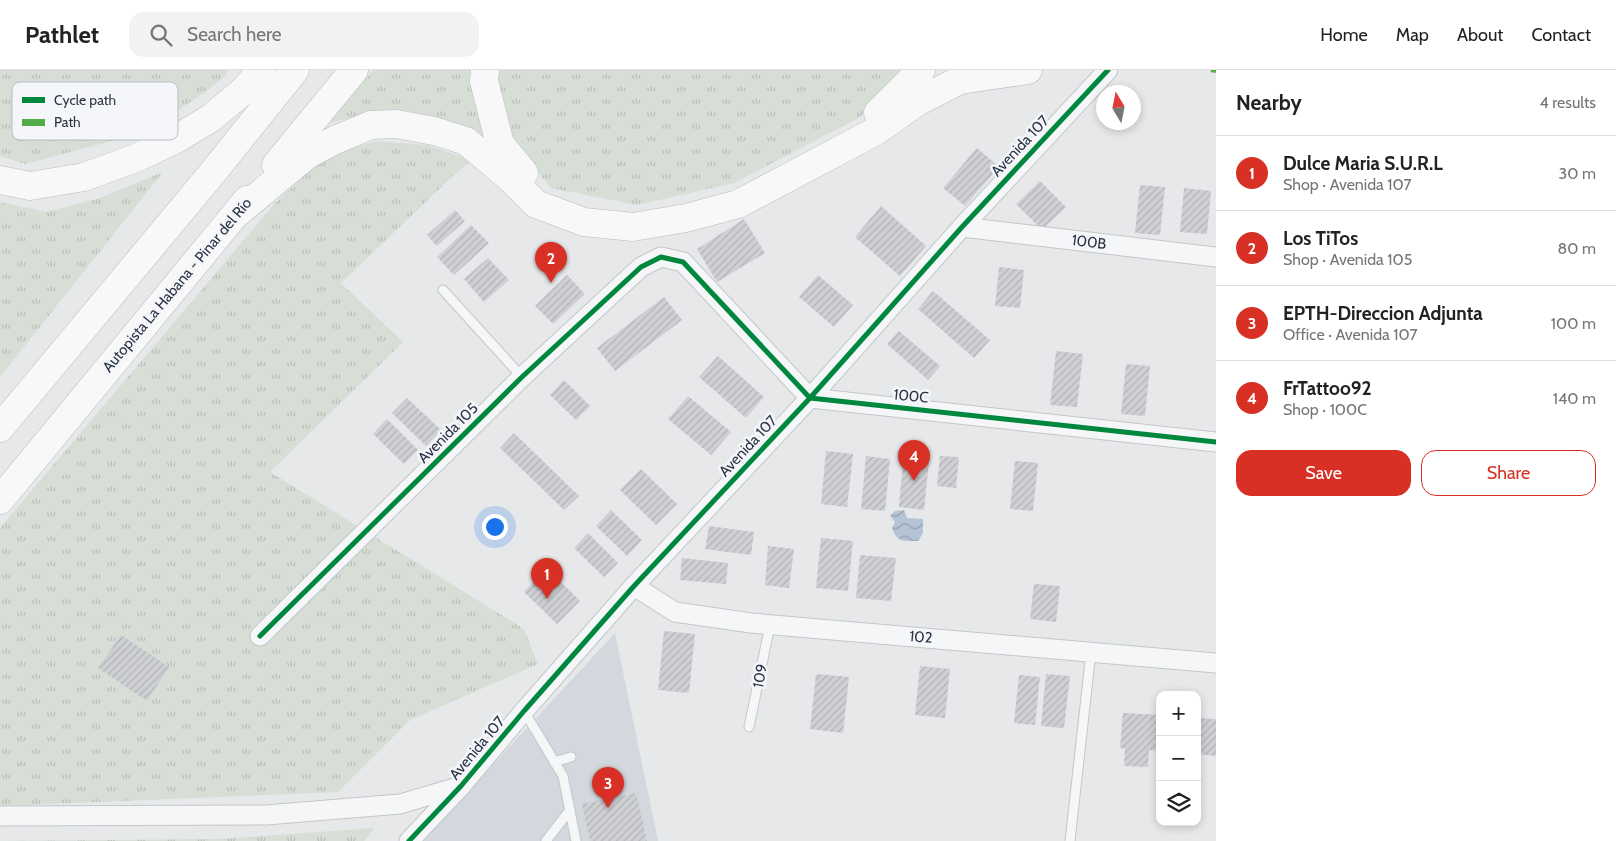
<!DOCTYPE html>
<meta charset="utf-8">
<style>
:root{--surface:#fff;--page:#f2f2f2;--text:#222;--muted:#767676;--line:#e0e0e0;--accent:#d93025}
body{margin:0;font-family:Cabin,sans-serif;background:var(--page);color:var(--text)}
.controls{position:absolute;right:15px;bottom:15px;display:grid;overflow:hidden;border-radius:10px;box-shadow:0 2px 8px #0003}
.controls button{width:45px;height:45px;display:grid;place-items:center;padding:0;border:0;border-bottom:1px solid var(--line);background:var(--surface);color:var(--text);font:25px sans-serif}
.compass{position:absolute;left:1096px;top:15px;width:45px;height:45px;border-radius:50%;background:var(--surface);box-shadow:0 2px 8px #0003;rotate:350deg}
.you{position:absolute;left:494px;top:456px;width:18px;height:18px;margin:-12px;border:4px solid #fff;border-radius:50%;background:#1a73e8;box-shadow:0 0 0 8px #1a73e833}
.badge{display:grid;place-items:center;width:32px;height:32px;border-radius:50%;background:var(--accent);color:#fff;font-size:16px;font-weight:700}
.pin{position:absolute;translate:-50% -41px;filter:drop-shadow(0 1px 2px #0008)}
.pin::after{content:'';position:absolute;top:26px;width:18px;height:15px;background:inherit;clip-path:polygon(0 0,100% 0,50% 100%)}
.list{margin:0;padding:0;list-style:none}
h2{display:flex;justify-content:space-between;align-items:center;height:65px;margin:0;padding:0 20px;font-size:21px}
h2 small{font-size:16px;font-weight:400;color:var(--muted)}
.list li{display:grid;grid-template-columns:32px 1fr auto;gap:15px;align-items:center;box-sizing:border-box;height:75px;padding:0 20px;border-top:1px solid var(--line)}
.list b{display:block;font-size:19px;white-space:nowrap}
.list p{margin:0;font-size:16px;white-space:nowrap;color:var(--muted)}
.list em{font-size:16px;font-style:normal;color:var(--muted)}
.actions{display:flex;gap:10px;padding:15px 20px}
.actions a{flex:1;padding:11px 0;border:1px solid var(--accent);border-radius:15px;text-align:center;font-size:18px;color:var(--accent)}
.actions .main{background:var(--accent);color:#fff}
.icon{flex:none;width:28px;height:28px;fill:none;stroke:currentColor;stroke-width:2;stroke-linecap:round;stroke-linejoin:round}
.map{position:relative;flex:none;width:1216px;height:771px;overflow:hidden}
header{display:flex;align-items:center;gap:30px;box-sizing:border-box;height:70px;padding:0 25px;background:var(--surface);border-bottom:1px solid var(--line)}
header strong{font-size:24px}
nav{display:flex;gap:28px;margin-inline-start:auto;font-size:18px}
.search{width:350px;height:45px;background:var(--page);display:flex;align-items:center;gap:12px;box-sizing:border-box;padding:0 18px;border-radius:15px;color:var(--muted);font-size:19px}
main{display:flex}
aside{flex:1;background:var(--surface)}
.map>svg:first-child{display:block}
.built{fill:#d4d7dd}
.grass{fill:url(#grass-tufts)}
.water{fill:url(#water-waves)}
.building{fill:url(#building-hatch)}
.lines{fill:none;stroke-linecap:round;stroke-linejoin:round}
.service-casing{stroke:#c4c6c8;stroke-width:11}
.minor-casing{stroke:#c4c6c8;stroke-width:21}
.motorway-casing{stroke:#b8bbbf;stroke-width:29}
.service{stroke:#f5f6f7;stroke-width:9}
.minor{stroke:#f5f6f7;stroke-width:19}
.motorway{stroke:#f8f8f8;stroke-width:28}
.quiet{stroke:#54ac47;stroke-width:4;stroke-dasharray:8 4;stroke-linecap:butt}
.cycleway-casing{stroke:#f4f6f9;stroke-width:8}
.cycleway{stroke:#00873e;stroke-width:5}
.labels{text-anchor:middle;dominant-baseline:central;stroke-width:5;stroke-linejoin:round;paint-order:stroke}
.street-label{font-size:15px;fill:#2b3445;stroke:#f4f6f9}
.key{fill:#f4f6f9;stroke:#b8bcc3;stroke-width:1}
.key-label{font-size:14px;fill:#2b3445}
</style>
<header>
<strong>Pathlet</strong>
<div class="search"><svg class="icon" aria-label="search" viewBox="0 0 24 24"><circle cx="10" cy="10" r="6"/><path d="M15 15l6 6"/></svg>Search here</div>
<nav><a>Home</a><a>Map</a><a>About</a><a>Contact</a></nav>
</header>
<main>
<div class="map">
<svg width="1216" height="771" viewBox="0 0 1216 771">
<defs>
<pattern id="grass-tufts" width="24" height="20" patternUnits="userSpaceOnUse" patternTransform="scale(1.25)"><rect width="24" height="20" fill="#d6ded6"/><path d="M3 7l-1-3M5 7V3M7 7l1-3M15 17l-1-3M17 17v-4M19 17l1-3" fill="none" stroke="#b8bfb9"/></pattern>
<pattern id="water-waves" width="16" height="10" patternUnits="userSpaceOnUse" patternTransform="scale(1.25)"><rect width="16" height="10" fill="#b4c4d5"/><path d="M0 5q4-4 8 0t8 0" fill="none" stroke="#93a0af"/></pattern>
<pattern id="building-hatch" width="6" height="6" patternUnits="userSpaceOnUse" patternTransform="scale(1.25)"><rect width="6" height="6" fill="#ced0d3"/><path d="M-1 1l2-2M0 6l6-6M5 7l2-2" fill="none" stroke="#b1b3b6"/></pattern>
</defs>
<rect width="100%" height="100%" fill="#e6e8ea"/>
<path class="built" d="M615,563L658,771H422Z"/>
<g class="grass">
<path d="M0,0H229L224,7L207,21L163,50L112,71L25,94L0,86Z"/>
<path d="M373,0H475L488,74L446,49L408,41L367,43L327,54Z"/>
<path d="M492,0H904L898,9L860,47L734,113L637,135L551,118L510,67Z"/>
<path d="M376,71L427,75L472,90L454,105L341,213L403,272L270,402L524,559L538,594L410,650L338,722L0,736V458L276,132L328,85Z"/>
<path d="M163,102L0,307V132L46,142L97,129Z"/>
<path d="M375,758L364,771H0L220,769Z"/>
</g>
<path class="water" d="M904,440L907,448L923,449V463L918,471C904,471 897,473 892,458L895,452L890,446L895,441Z"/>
<g class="building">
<path d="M977,78L999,97L965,136L943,118Z"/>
<path d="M1040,111L1066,137L1042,160L1016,134Z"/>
<path d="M1140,115L1165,117L1160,165L1135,163Z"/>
<path d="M1184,118L1211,121L1207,164L1180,162Z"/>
<path d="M881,136L926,176L900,206L855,167Z"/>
<path d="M455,140L465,151L437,176L427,165Z"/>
<path d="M744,149L765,183L717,212L697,179Z"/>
<path d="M471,155L489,173L454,205L437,187Z"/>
<path d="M488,188L509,210L484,232L464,209Z"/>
<path d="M999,197L1024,200L1020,238L995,236Z"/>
<path d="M567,205L585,224L553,254L535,236Z"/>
<path d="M818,205L853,235L834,257L799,227Z"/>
<path d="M933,221L990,270L974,288L918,239Z"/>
<path d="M664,227L682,250L615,301L597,278Z"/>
<path d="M899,261L940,296L928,310L887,274Z"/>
<path d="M1056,281L1083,284L1077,337L1050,335Z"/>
<path d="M718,286L764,327L746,348L699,307Z"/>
<path d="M1126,294L1150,296L1145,346L1121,344Z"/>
<path d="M564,310L590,336L576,350L550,325Z"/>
<path d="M688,326L731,362L711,385L668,349Z"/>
<path d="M407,328L441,360L426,376L392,343Z"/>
<path d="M387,349L418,380L404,394L373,364Z"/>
<path d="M514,363L579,426L564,440L500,378Z"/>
<path d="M904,379L930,382L924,440L899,437Z"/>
<path d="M826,381L853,384L847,437L821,434Z"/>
<path d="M866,386L890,389L885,441L861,439Z"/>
<path d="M940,386L959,387L956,418L937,416Z"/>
<path d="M1015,391L1038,393L1033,441L1010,439Z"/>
<path d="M641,399L677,434L656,455L620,420Z"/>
<path d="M611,440L642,470L627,486L596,456Z"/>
<path d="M709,456L754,462L751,485L705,479Z"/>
<path d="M588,463L618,493L604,507L574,478Z"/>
<path d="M821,468L853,471L848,521L816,518Z"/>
<path d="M768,476L794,479L789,518L765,515Z"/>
<path d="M860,485L896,488L891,531L856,528Z"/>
<path d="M682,488L728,493L726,514L680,510Z"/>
<path d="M547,498L580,531L557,554L524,522Z"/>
<path d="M1034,514L1060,516L1056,552L1030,549Z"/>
<path d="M664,561L695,564L689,623L658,620Z"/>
<path d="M121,565L169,597L147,631L98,598Z"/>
<path d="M920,596L950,599L945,648L915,645Z"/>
<path d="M816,604L849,607L843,663L810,659Z"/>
<path d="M1046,604L1070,606L1064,658L1041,656Z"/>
<path d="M1019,605L1040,607L1035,655L1014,653Z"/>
<path d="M1123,643L1160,645V652H1157L1156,669L1160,670V681L1149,680L1148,697L1124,696L1125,679L1120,678Z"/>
<path d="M1197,648L1216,649V686L1197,684Z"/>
<path d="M636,723L647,771H590L582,734Z"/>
</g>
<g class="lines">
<defs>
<g id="service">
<path d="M443,220L522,307"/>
<path d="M524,641L563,706L576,771"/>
<path d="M749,657L770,555"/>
<path d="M554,692L571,687"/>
<path d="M546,771L570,740"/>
<path d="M1070,771L1091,582"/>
</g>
<g id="minor">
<path d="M962,157L1216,187"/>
<path d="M634,516L675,542L751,553L1216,593"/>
<path d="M260,566L522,307L641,197L661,187L683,192L810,328L1216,372"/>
<path d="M0,746L266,745L400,734L461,716"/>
<path d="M409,771L461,716L524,641L634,516L810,328L962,157L1108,0"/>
</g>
<g id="motorway">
<path d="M485,0L484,11L500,74L524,103"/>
<path d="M878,43L921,0"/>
<path d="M276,95L354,0"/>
<path d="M0,110L30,116L84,107L136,88L178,68L211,48L242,22L262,0"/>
<path d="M236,144L307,85L335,70L371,55L396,54L434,61L466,71L510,108L536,134L584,152L633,157L686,148L738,134L876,61L917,32L960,10L1028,0"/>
<path d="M0,358L214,101L295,0"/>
<path d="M0,430L247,130"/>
</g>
</defs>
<use href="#service" class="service-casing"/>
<use href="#minor" class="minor-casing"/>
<use href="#motorway" class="motorway-casing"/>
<use href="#service" class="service"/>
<use href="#minor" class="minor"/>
<use href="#motorway" class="motorway"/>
<path class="quiet" d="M1211,0L1216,1"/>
<defs>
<g id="cycleway">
<path d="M260,566L522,307L641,197L661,187L683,192L810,328L1216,372"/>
<path d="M409,771L461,716L524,641L634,516L810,328L962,157L1108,0"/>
</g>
</defs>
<use href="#cycleway" class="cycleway-casing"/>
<use href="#cycleway" class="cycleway"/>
</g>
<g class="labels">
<g class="street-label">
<text transform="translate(1020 76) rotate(-47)">Avenida 107</text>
<text transform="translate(1089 172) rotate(7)">100B</text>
<text transform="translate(177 215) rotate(-50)">Autopista La Habana - Pinar del Río</text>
<text transform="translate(911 326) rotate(6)">100C</text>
<text transform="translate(448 363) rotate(-45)">Avenida 105</text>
<text transform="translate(748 376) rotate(-47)">Avenida 107</text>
<text transform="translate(921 567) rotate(5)">102</text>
<text transform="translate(760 606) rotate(-79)">109</text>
<text transform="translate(477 678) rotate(-50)">Avenida 107</text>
</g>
</g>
<rect x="12" y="12" width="166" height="58" rx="8" class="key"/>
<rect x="22" y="27" width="23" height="6" fill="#00873e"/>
<rect x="22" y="49" width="23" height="7" fill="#54ac47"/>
<g class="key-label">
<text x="54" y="35">Cycle path</text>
<text x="54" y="57">Path</text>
</g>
</svg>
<div class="controls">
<button>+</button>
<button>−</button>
<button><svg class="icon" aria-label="layers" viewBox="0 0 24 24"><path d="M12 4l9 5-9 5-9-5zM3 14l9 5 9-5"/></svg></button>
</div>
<svg class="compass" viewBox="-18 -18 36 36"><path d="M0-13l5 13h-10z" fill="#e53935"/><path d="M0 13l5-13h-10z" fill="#767676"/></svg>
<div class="you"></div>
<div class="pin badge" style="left:547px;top:529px">1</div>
<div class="pin badge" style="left:551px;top:213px">2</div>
<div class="pin badge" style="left:608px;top:738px">3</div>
<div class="pin badge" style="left:914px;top:411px">4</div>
</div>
<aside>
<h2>Nearby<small>4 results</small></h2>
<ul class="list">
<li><span class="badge">1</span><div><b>Dulce Maria S.U.R.L</b><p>Shop · Avenida 107</p></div><em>30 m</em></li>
<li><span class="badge">2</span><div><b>Los TiTos</b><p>Shop · Avenida 105</p></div><em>80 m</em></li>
<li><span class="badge">3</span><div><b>EPTH-Direccion Adjunta</b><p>Office · Avenida 107</p></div><em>100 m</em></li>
<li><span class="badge">4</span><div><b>FrTattoo92</b><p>Shop · 100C</p></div><em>140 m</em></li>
</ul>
<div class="actions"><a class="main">Save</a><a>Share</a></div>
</aside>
</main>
